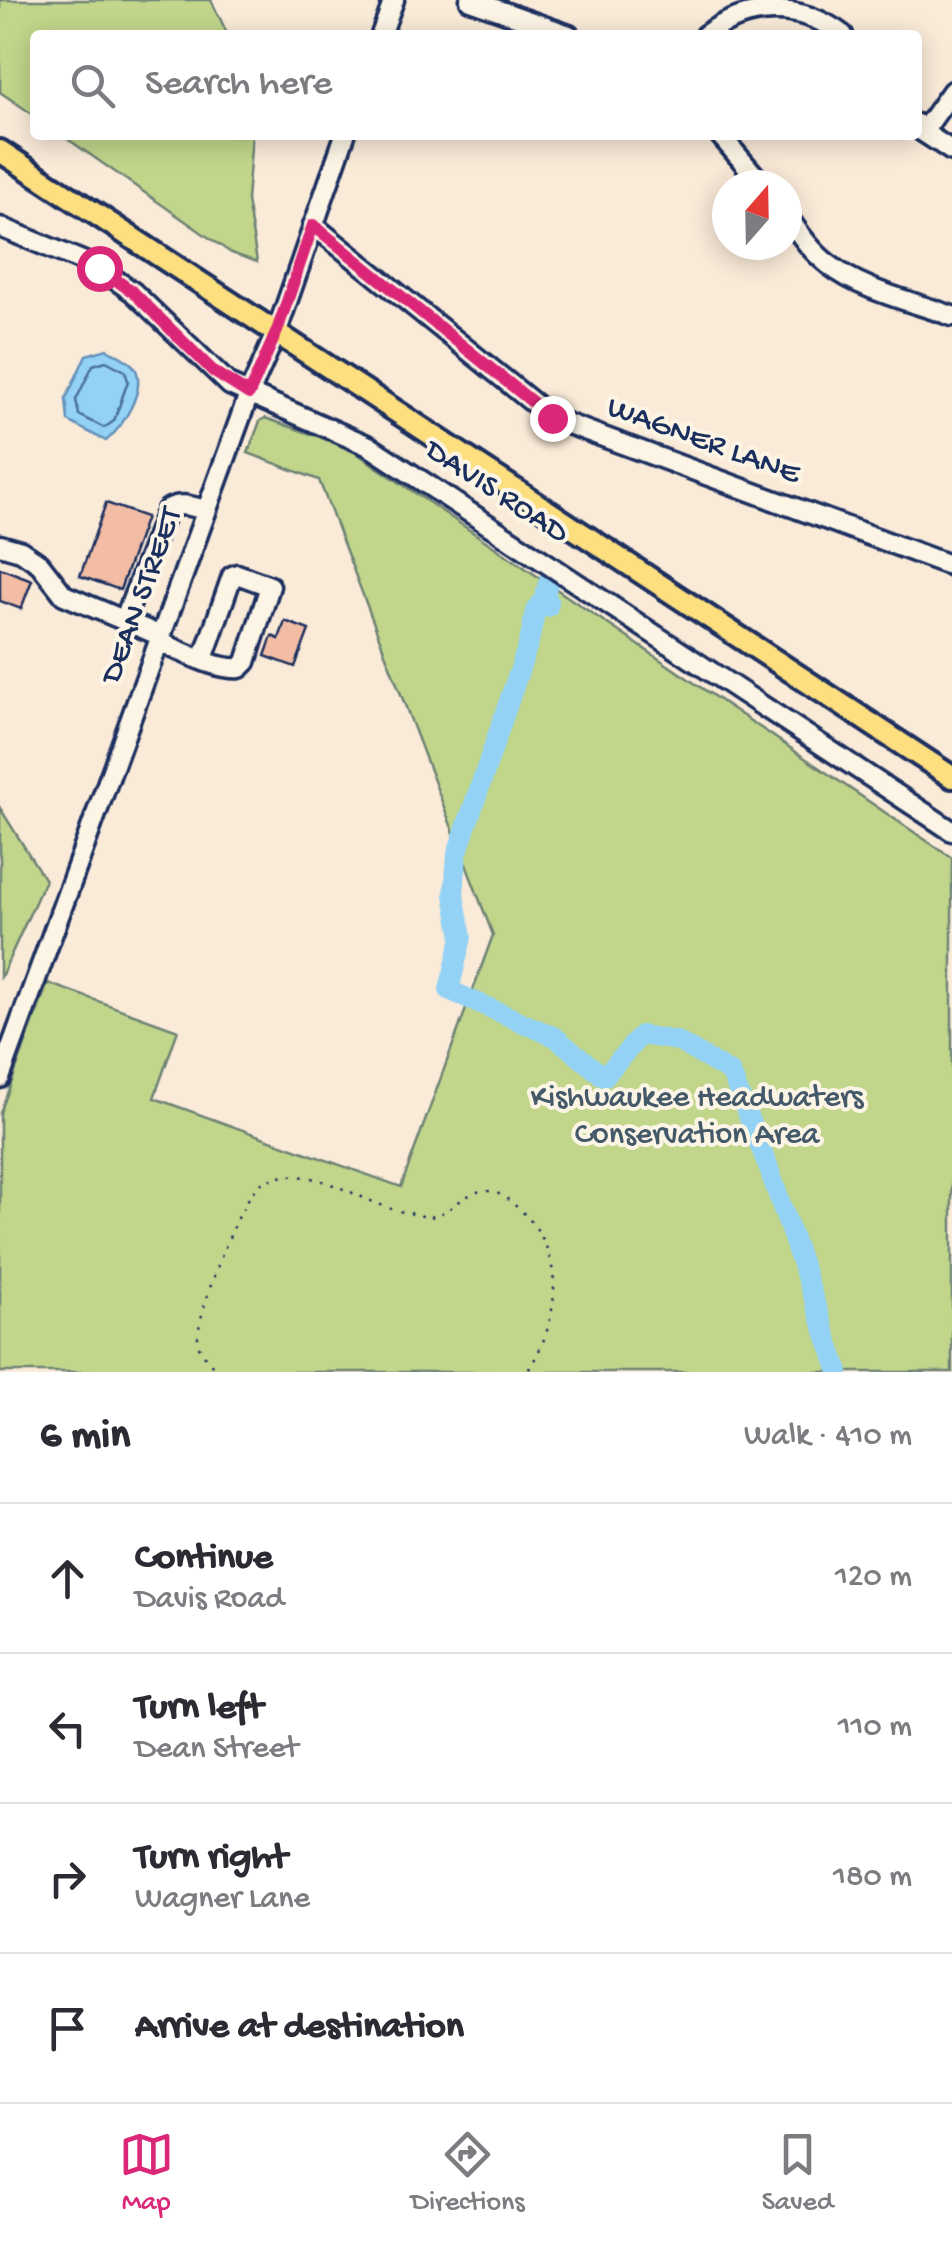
<!DOCTYPE html>
<meta charset="utf-8">
<style>
:root{--surface:#fff;--page:#f2f2f3;--text:#2b2b33;--muted:#7c7c81;--line:#e1e1e2;--accent:#db2777}
body{margin:0;font-family:"Gochi Hand",sans-serif;background:var(--page);color:var(--text)}
.compass{position:absolute;left:712px;top:170px;width:90px;height:90px;border-radius:50%;background:var(--surface);box-shadow:0 5px 25px #0003;rotate:20deg}
.stop{position:absolute;width:30px;height:30px;margin:-22px;border:8px solid #db2777;border-radius:50%;background:#fff}
.stop.end{background:#db2777;border-color:#fff;box-shadow:0 2px 10px #0008}
.list{margin:0;padding:0;list-style:none}
h2{display:flex;justify-content:space-between;align-items:center;height:130px;margin:0;padding:0 40px;font-size:42px}
h2 small{font-size:32px;font-weight:400;color:var(--muted)}
.list li{display:grid;grid-template-columns:65px 1fr auto;gap:30px;align-items:center;box-sizing:border-box;height:150px;padding:0 40px;border-top:2px solid var(--line)}
.list b{display:block;font-size:38px;white-space:nowrap}
.list p{margin:0;font-size:32px;white-space:nowrap;color:var(--muted)}
.list em{font-size:32px;font-style:normal;color:var(--muted)}
.icon{flex:none;width:55px;height:55px;fill:none;stroke:currentColor;stroke-width:2;stroke-linecap:round;stroke-linejoin:round}
.map{position:relative;flex:none;width:952px;height:1372px;overflow:hidden}
.search{position:absolute;background:var(--surface);box-shadow:0 5px 25px #0003;left:30px;right:30px;top:30px;height:110px;display:flex;align-items:center;gap:25px;box-sizing:border-box;padding:0 35px;border-radius:10px;color:var(--muted);font-size:38px}
.sheet{height:730px;background:var(--surface)}
nav{display:flex;justify-content:space-around;align-items:center;box-sizing:border-box;height:140px;border-top:2px solid var(--line);background:var(--surface);font-size:28px;color:var(--muted)}
nav a{display:grid;justify-items:center;gap:5px}
nav .on{color:var(--accent)}
.map>svg:first-child{display:block}
.green{fill:#c1d68b;stroke:#6e8274;stroke-width:2.5}
.water{fill:#93d2f4;stroke:#6391b8;stroke-width:2.5}
.lines{fill:none;stroke-linecap:round;stroke-linejoin:round}
.shore{stroke:#4b709a;stroke-width:2.5}
.river{stroke:#93d2f4;stroke-width:20}
.building{fill:#f2bda4;stroke:#1b2f5e;stroke-width:2.5}
.minor-casing{stroke:#1b2f5e;stroke-width:25}
.major-casing{stroke:#1b2f5e;stroke-width:28}
.path{stroke:#1b2f5e;stroke-width:2.5;stroke-dasharray:2.5 8;stroke-linecap:butt}
.minor{stroke:#fcf5e5;stroke-width:18}
.major{stroke:#fedf80;stroke-width:20}
.route{stroke:#db2777;stroke-width:12}
.labels{text-anchor:middle;dominant-baseline:central;stroke-width:8;stroke-linejoin:round;paint-order:stroke}
.street-label{font-size:32px;fill:#1b2f5e;stroke:#fcf5e5}
.park-label{font-size:32px;fill:#445969;stroke:#fcf5e5}
</style>
<div class="map">
<svg width="952" height="1372" viewBox="0 0 952 1372">
<rect width="100%" height="100%" fill="#faead8"/>
<filter id="ink" filterUnits="userSpaceOnUse"><feTurbulence type="fractalNoise" baseFrequency=".01" numOctaves="2"/><feDisplacementMap in="SourceGraphic" scale="20" xChannelSelector="R" yChannelSelector="G"/><feConvolveMatrix kernelMatrix="1 2 1 2 8 2 1 2 1" color-interpolation-filters="sRGB"/></filter>
<g filter="url(#ink)">
<g class="green">
<path d="M0,0H211L228,35H35V116L0,92Z"/>
<path d="M62,135H252L247,200L257,262L231,253Z"/>
<path d="M265,418L346,446L952,858V1372H0V1113L48,983L178,1030L154,1098L401,1187L493,935L319,480L248,453L260,421Z"/>
<path d="M0,808L45,880L0,979Z"/>
</g>
<path class="water" d="M107,349C116,354 130,360 135,368C147,389 122,428 106,441L68,421L66,399L86,355Z"/>
<g class="lines">
<path class="shore" d="M106,361L125,371L128,381L114,421L104,428L79,415L76,400L93,365Z"/>
<path class="river" d="M549,580L545,594L549,602L548,607L540,604L536,609L529,642L457,854L454,895L462,937L449,990L555,1037L604,1077L641,1035L677,1041L731,1073L769,1169L839,1372"/>
</g>
<g class="building">
<path d="M106,503L146,517L120,590L80,576Z"/>
<path d="M0,568L32,580L21,609L0,601Z"/>
<path d="M285,621L309,630L295,667L265,656L272,636L279,639Z"/>
</g>
<g class="lines">
<defs>
<g id="minor">
<path d="M470,0L569,35"/>
<path d="M381,35L394,0"/>
<path d="M705,35C749,4 799,2 843,35"/>
<path d="M917,124L923,132L952,151"/>
<path d="M923,132L952,91"/>
<path d="M720,135L763,185"/>
<path d="M787,216C799,233 811,251 828,264C862,291 911,301 952,316"/>
<path d="M313,225L552,418L952,566"/>
<path d="M0,227L99,268L133,292L230,385L369,446L952,831"/>
<path d="M0,545L21,551L40,564L64,595L161,636"/>
<path d="M124,621L167,510C178,501 193,507 206,510"/>
<path d="M159,642C183,651 214,670 240,668L246,662L270,586L237,574L232,576L203,659"/>
<path d="M0,1078L249,394L277,331L345,135"/>
</g>
<path id="major" d="M0,151L952,777"/>
</defs>
<use href="#minor" class="minor-casing"/>
<use href="#major" class="major-casing"/>
<path class="path" d="M220,1372C211,1364 200,1355 198,1342C195,1317 241,1194 262,1183C310,1158 363,1206 408,1213C416,1214 429,1219 437,1215C454,1209 465,1192 484,1191C498,1190 507,1199 517,1207C568,1250 561,1321 527,1372"/>
<use href="#minor" class="minor"/>
<use href="#major" class="major"/>
</g>
</g>
<g class="lines" filter="url(#ink)">
<path class="route" d="M99,268L133,292L214,372L249,394L277,331L313,225L552,418"/>
</g>
<g class="labels">
<g class="street-label">
<text transform="translate(703 442) rotate(20)">WAGNER LANE</text>
<text transform="translate(496 493) rotate(33)">DAVIS ROAD</text>
<text transform="translate(143 596) rotate(-70)">DEAN STREET</text>
</g>
<g class="park-label">
<text x="697" y="1099">Kishwaukee Headwaters<tspan x="697" dy="37">Conservation Area</tspan></text>
</g>
</g>
</svg>
<svg class="compass" viewBox="-18 -18 36 36"><path d="M0-13l5 13h-10z" fill="#e53935"/><path d="M0 13l5-13h-10z" fill="#7c7c81"/></svg>
<div class="stop" style="left:99px;top:268px"></div>
<div class="stop end" style="left:552px;top:418px"></div>
<div class="search"><svg class="icon" aria-label="search" viewBox="0 0 24 24"><circle cx="10" cy="10" r="6"/><path d="M15 15l6 6"/></svg>Search here</div>
</div>
<section class="sheet">
<h2>6 min<small>Walk · 410 m</small></h2>
<ul class="list">
<li><svg class="icon" aria-label="ahead" viewBox="0 0 24 24"><path d="M12 20V5M6 11l6-6 6 6"/></svg><div><b>Continue</b><p>Davis Road</p></div><em>120 m</em></li>
<li><svg class="icon" aria-label="left" viewBox="0 0 24 24"><path d="M17 20v-9H6M10 6l-5 5 5 5"/></svg><div><b>Turn left</b><p>Dean Street</p></div><em>110 m</em></li>
<li><svg class="icon" aria-label="right" viewBox="0 0 24 24"><path d="M7 20v-9h11M14 6l5 5-5 5"/></svg><div><b>Turn right</b><p>Wagner Lane</p></div><em>180 m</em></li>
<li><svg class="icon" aria-label="arrive" viewBox="0 0 24 24"><path d="M6 21V4h12l-3 4 3 4H6"/></svg><div><b>Arrive at destination</b></div></li>
</ul>
</section>
<nav>
<a class="on"><svg class="icon" aria-label="map" viewBox="0 0 24 24"><path d="M3 6l6-2 6 2 6-2v14l-6 2-6-2-6 2zM9 4v14M15 6v14"/></svg>Map</a>
<a><svg class="icon" aria-label="directions" viewBox="0 0 24 24"><path d="M12 3l9 9-9 9-9-9zM9 14v-3h6M13 9l2 2-2 2"/></svg>Directions</a>
<a><svg class="icon" aria-label="saved" viewBox="0 0 24 24"><path d="M7 4h10v16l-5-4-5 4z"/></svg>Saved</a>
</nav>
